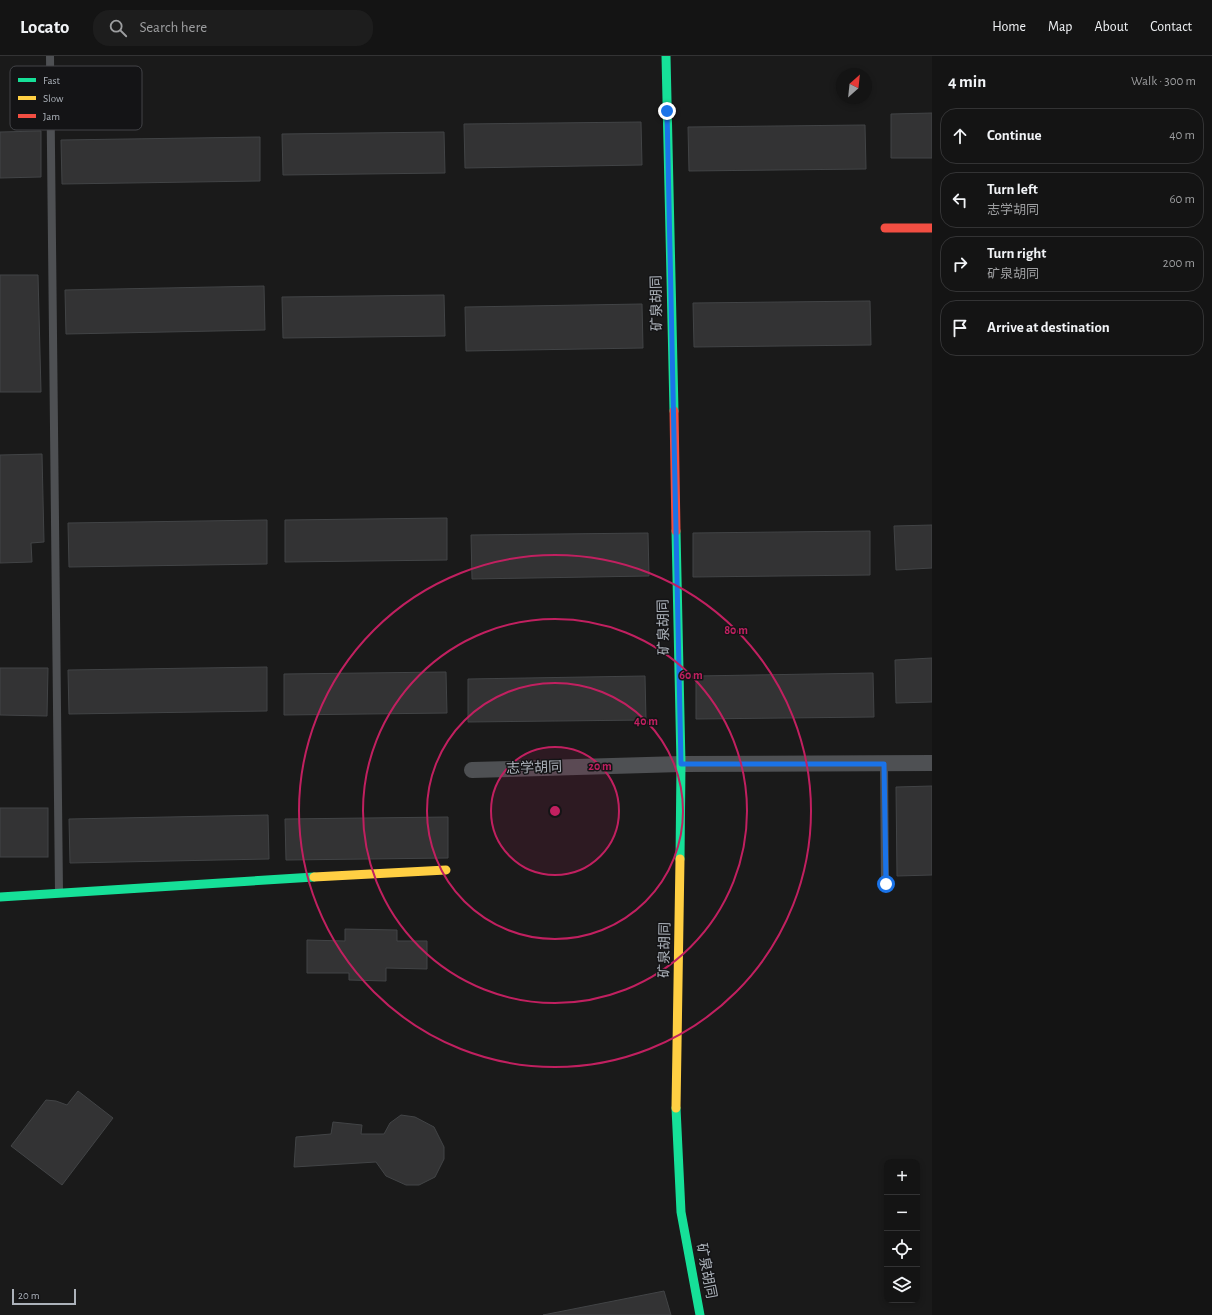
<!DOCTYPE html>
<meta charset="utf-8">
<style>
:root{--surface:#141414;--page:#1d1d1d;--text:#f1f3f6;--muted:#9d9ea0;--line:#333334}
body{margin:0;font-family:"Alegreya Sans","Noto Sans SC",sans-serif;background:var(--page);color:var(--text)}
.controls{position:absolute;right:12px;bottom:12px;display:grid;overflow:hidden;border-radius:8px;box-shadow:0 2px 6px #0003}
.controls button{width:36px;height:36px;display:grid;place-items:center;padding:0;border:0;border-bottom:1px solid var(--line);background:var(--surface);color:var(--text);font:20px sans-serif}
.compass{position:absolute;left:836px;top:12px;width:36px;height:36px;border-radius:50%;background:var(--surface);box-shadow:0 2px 6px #0003;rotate:27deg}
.scale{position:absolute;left:12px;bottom:10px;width:64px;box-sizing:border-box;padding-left:4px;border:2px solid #acb2ba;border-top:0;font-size:11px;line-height:14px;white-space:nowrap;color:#acb2ba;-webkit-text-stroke:3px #141416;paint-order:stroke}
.stop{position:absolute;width:12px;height:12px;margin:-9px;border:3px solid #1a73e8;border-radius:50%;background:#fff}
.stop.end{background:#1a73e8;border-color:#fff;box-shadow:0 1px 4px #0008}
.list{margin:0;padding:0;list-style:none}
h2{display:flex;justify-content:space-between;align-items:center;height:52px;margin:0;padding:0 16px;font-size:17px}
h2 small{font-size:13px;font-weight:400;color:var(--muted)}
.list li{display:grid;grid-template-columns:26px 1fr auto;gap:12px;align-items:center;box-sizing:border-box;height:56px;margin:0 8px 8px;padding:0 8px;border:1px solid var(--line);border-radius:16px}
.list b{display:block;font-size:15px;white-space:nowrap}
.list p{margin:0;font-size:13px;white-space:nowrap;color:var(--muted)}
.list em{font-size:13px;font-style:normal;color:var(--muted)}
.icon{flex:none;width:22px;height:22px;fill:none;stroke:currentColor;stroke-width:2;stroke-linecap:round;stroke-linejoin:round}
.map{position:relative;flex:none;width:932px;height:1259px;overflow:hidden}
header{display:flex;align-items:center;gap:24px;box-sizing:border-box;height:56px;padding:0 20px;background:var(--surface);border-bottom:1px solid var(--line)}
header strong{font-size:19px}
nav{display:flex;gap:22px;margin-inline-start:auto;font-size:14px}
.search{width:280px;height:36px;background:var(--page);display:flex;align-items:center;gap:10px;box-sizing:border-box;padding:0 14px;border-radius:16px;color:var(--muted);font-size:15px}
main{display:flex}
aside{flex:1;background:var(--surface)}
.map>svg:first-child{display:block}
.building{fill:#333334;stroke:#424446}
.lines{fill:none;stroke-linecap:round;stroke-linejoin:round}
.lane{stroke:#4e5053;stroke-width:8}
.street{stroke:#4e5053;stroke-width:16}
.fast{stroke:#16e098;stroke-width:9}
.slow{stroke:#ffcf43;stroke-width:9}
.jam{stroke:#f24e42;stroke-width:9}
.route{stroke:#1a73e8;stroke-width:5}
.ring{fill:none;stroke:#c12060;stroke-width:2}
.labels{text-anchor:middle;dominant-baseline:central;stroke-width:3;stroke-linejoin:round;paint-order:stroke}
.street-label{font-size:14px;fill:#acb2ba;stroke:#141416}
.key{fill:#141416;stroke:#424347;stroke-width:1}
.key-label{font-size:11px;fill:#acb2ba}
.centre{fill:#c12060;stroke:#141416;stroke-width:2}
.ring-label{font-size:12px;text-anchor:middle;font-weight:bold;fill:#c12060;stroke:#141416;stroke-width:3;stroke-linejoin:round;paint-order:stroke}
</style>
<header>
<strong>Locato</strong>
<div class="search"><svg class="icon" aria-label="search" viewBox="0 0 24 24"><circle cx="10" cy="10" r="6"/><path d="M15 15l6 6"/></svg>Search here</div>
<nav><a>Home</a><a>Map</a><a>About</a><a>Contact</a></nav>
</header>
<main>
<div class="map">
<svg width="932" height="1259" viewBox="0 0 932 1259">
<rect width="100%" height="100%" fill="#1a1a1a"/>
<g class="building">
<path d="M932,57V102H891V58Z"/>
<path d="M641,66L642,109L465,112L464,68Z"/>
<path d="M865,69L866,113L689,115L688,71Z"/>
<path d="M41,75V121L0,122V76Z"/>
<path d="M444,76L445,117L283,119L282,78Z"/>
<path d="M260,81V125L62,128L61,84Z"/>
<path d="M0,219H38L41,336H0Z"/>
<path d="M264,230L265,274L66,278L65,234Z"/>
<path d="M444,239L445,280L283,282L282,241Z"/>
<path d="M870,245L871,289L694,291L693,247Z"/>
<path d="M642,248L643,292L466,295L465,251Z"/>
<path d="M42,398L44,486L31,487L32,506L0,507V399Z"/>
<path d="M447,462V504L285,506V464Z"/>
<path d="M267,464V508L69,511L68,467Z"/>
<path d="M932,469V512L896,514L894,470Z"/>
<path d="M870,475V519L693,521V477Z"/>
<path d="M648,477L649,520L472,523L471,479Z"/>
<path d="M932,602V646L896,647L895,604Z"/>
<path d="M267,611V655L69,658L68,614Z"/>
<path d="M0,612H48L47,660L0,659Z"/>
<path d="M446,616L447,657L284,659V618Z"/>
<path d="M873,617L874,661L696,663V620Z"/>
<path d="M645,620L646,664L468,666V623Z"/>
<path d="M932,730V819L897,820L896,731Z"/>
<rect x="0" y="752" width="48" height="49"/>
<path d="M268,759L269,803L70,807L69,763Z"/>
<path d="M448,761V802L286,804L285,763Z"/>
<path d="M345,873L397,874V885H427V913L386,912V925L349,924V917H307V884L345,885Z"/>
<path d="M78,1035L113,1062L62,1129L11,1090L46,1044L56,1045L67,1049Z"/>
<path d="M401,1059L415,1061L434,1071L444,1091V1103L435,1121L419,1129H406L386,1120L376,1106L294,1111L296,1081L331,1078L333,1066L362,1069L361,1078H384L390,1067Z"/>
<path d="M664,1235L671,1259H543Z"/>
</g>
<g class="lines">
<g class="lane">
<path d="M50,0L59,837"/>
<path d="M884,708L885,828"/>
</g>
<path class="street" d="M472,714L681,708L932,707"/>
<g class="fast">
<path d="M666,0L674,355"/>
<path d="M676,475L681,708L680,803"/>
<path d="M0,841L314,821"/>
<path d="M676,1052L681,1156L700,1259"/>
</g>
<g class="slow">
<path d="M314,821L446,814"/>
<path d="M676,1052L680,803"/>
</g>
<g class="jam">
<path d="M885,172H932"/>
<path d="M674,355L676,475"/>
</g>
</g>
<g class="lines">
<path class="route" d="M667,55L681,708H884L886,828"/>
</g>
<circle cx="555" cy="755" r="64" fill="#c12060" fill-opacity=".12"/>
<g class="ring">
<circle cx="555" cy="755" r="64"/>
<circle cx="555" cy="755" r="128"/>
<circle cx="555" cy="755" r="192"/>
<circle cx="555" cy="755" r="256"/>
</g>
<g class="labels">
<g class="street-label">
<text transform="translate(657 247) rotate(-91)">矿泉胡同</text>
<text transform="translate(664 571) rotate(-91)">矿泉胡同</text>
<text transform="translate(534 712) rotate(-2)">志学胡同</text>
<text transform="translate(665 894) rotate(-89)">矿泉胡同</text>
<text transform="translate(706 1215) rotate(79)">矿泉胡同</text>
</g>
</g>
<rect x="10" y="10" width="132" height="64" rx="6" class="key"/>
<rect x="18" y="22" width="18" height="4" fill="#16e098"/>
<rect x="18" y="40" width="18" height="4" fill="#ffcf43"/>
<rect x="18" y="58" width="18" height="4" fill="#f24e42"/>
<g class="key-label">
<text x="43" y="28">Fast</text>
<text x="43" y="46">Slow</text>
<text x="43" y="64">Jam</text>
</g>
<circle cx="555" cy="755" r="6" class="centre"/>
<g class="ring-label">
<text x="736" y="578">80 m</text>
<text x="691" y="623">60 m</text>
<text x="646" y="669">40 m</text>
<text x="600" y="714">20 m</text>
</g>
</svg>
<div class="controls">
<button>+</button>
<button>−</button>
<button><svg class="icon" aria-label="locate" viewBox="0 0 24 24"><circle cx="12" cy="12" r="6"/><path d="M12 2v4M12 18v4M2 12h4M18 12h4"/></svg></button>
<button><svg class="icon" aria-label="layers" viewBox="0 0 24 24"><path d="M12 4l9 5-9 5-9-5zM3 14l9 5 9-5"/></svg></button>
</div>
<svg class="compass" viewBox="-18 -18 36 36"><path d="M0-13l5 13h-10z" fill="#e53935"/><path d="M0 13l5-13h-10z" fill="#9d9ea0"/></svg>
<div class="scale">20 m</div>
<div class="stop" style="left:886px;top:828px"></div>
<div class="stop end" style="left:667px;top:55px"></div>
</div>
<aside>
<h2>4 min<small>Walk · 300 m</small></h2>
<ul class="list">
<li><svg class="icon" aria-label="ahead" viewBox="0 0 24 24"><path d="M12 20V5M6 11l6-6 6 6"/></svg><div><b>Continue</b></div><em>40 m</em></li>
<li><svg class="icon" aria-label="left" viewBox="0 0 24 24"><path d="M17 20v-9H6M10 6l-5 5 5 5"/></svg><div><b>Turn left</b><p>志学胡同</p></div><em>60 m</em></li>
<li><svg class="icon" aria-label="right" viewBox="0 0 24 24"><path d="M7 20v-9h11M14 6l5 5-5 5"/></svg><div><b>Turn right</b><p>矿泉胡同</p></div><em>200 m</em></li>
<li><svg class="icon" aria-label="arrive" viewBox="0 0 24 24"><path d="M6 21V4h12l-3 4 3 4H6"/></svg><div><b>Arrive at destination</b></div></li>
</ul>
</aside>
</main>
